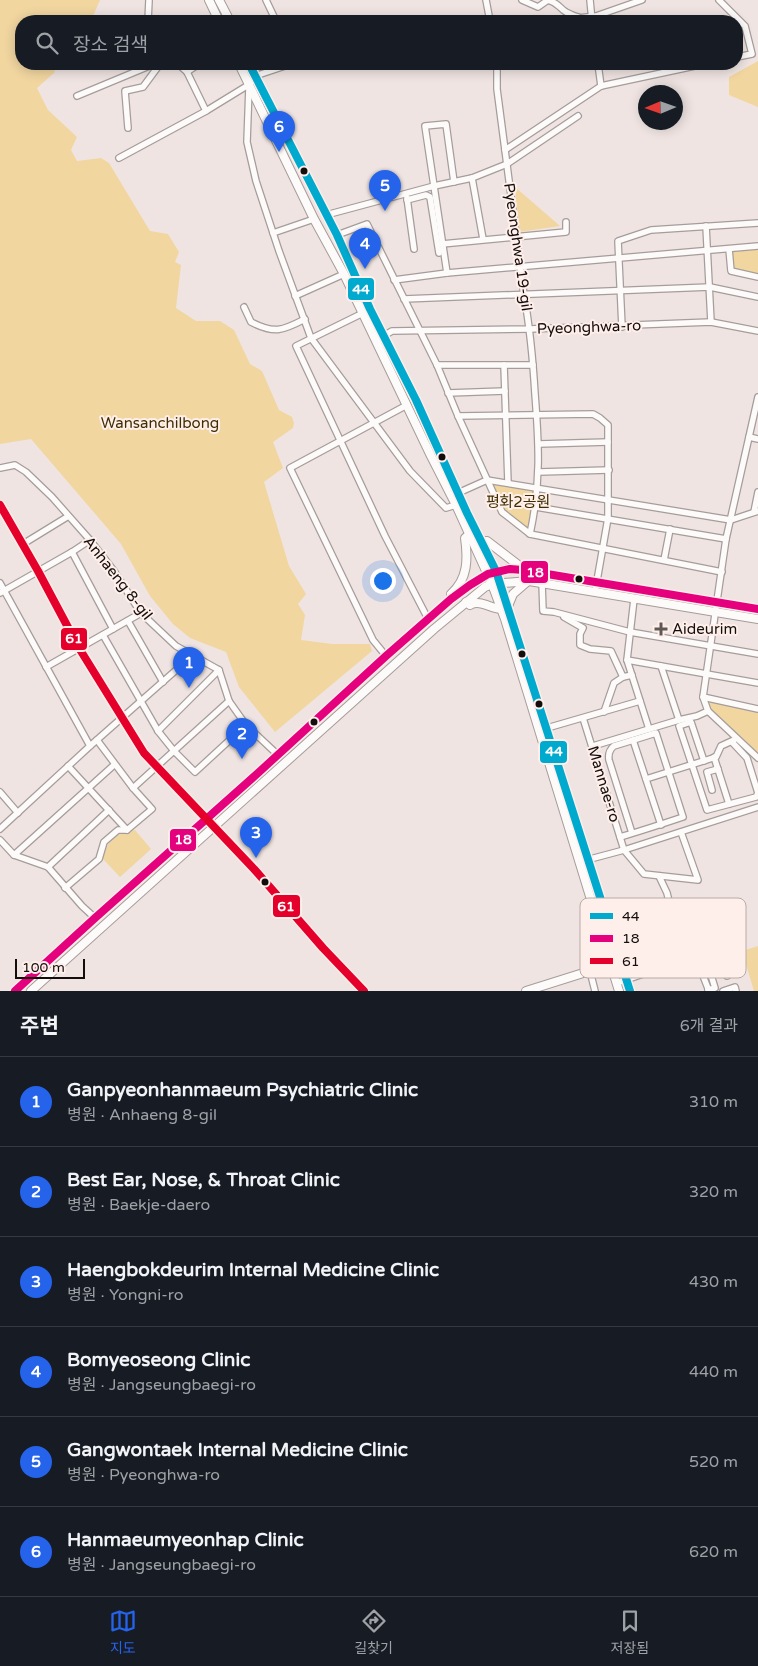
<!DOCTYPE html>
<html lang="ko">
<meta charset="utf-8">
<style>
:root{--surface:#171b24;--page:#20242c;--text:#f1f3f6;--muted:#9ea1a6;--line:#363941;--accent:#2563eb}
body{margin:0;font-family:"Varela Round","Noto Sans KR",sans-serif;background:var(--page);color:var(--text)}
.compass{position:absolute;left:638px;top:85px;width:45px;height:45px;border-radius:50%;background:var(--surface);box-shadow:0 2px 12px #0003;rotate:268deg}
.scale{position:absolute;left:15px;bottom:12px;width:70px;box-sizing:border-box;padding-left:5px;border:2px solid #130d0b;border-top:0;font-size:14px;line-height:18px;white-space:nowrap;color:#130d0b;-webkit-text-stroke:4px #ffefea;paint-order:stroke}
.you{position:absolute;left:382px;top:580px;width:18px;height:18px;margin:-12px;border:4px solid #fff;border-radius:50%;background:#1a73e8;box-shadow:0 0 0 8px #1a73e833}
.badge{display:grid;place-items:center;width:32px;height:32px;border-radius:50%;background:var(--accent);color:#fff;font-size:16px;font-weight:700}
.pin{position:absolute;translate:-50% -41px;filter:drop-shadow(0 1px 2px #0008)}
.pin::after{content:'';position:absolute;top:26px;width:18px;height:15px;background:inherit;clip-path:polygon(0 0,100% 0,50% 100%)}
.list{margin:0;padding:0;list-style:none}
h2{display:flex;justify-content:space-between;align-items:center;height:65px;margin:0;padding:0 20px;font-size:21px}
h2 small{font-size:16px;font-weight:400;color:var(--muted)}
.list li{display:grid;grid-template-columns:32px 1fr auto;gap:15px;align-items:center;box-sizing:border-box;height:90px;padding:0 20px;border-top:1px solid var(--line)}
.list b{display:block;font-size:19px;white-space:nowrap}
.list p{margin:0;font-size:16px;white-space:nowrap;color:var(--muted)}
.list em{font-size:16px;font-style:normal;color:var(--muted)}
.icon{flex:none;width:28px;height:28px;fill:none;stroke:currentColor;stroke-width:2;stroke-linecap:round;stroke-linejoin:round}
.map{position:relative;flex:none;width:758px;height:991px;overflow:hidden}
.search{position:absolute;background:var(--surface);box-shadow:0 2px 12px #0003;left:15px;right:15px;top:15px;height:55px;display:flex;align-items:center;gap:12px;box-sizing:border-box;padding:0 18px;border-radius:20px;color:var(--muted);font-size:19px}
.sheet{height:605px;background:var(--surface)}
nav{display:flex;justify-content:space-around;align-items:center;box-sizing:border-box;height:70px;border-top:1px solid var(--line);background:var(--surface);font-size:14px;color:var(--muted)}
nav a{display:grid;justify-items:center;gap:2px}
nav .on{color:var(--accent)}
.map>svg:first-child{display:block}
.green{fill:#f1d6a0}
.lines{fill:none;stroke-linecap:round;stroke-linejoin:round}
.street-casing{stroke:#a59d9b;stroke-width:8}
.secondary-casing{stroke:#a59d9b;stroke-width:10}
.street{stroke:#fdfbfa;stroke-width:5.5}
.secondary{stroke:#fdfbfa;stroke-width:8}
.bus-1-casing{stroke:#ffefea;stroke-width:11}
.bus-2-casing{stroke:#ffefea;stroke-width:11}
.bus-3-casing{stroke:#ffefea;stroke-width:11}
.bus-1{stroke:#00a9ce;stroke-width:8}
.bus-2{stroke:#e5007d;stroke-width:8}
.bus-3{stroke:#e4002b;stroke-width:8}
.bus-dot{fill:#130d0b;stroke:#ffefea;stroke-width:2}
.poi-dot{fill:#605856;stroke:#ffefea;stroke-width:2}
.labels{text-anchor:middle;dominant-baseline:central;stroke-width:4;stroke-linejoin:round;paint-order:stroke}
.street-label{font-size:15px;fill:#130d0b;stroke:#ffefea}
.park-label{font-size:15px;fill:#3e2e01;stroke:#ffefea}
.poi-label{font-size:15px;fill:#130d0b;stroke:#ffefea;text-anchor:start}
.key{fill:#ffefea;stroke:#b8aba7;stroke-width:1}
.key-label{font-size:14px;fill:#130d0b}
.line-badge{stroke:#ffefea;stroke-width:2}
.badge-label{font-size:14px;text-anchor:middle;font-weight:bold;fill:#fff}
</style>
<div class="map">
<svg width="758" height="991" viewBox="0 0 758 991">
<rect width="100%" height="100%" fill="#efe4e1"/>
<g class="green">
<path d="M0,0H100L93,16L76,18V21H21V64H51L55,72L37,88L48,110L77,137L71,150L77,161L101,158L109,163L150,231L168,234L179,252L175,262L181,265L176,308L196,321H220L234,330L250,364L262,371L279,410L292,417L294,423L293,428L273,442L283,468L264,482L289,566L306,594L298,604L305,615L301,640L332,644H370L372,651L275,732L239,687L226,652L190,638L173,624L150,596L121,544L31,439L0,444Z"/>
<path d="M758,61V107L729,95V77Z"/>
<path d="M515,187L560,226L519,232Z"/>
<path d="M758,246V277L731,271L729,249Z"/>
<path d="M487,480L538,488L530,534L502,512Z"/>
<path d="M703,697L758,709V758L708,711Z"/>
<path d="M135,830L151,849L120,877L103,859C108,838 115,834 135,830Z"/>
<path d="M758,946V991H754L742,951Z"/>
</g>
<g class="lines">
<defs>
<g id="street">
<path d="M266,0L276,21"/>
<path d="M486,0L490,21"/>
<path d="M522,0L538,7L548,0C560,4 558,7 566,12C570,14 574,16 578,17"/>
<path d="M590,0L592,21"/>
<path d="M719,0L745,26L752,54L737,57"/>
<path d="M148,21L149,0"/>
<path d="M552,21L596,16L642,0"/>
<path d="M178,64L187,72L199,64L207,66L211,64"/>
<path d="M497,64V89L524,295C530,328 533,361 535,394C539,445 541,483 530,534"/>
<path d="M598,64L601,86"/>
<path d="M187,72L206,111"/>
<path d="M249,87L247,142L256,181L279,251L311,338L410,471L446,508L456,505"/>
<path d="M77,96L154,64"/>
<path d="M128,128L125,91L143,87L160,64"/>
<path d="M505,150L601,86L704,64"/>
<path d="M119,158L206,111L250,84L255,76L291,64"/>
<path d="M472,178L483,239"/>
<path d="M407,198L414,249"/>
<path d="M407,200L426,195L430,197L439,253"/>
<path d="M326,215L434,186L472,178L507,164L578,116"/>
<path d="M706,226L711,322"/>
<path d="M273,233L314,219"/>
<path d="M337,235L367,224L437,365L458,416L502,512L530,534L722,572"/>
<path d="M442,244L566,232V222"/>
<path d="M729,249L731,271L758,277"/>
<path d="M447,273L425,126L446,124L454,182"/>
<path d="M394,280L447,273L758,246"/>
<path d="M295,296L344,274"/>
<path d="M404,299L710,287L758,297"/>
<path d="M244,307L251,322C274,334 282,331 305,319"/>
<path d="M363,313L296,346L385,536L426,615"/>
<path d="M622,327L618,241L651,230L758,223"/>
<path d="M380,338L392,331L530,329L711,322L758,331"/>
<path d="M437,365H533"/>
<path d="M504,365L508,483"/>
<path d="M448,393L505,391"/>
<path d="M758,397L726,539L703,697L708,711L758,758"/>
<path d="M458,416L593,414L600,418L608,425V518L595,592"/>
<path d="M749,437L758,439"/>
<path d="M539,444L608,442"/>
<path d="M0,468L15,465L26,472L52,497L90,540L114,571L141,613L176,646L219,670L229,701L246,725L278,755"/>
<path d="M539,472L609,470"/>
<path d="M458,493L487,480L731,520L758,511"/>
<path d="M536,507L726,539"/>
<path d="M754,512L758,492"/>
<path d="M23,544L67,517"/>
<path d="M72,552L113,629"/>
<path d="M664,560L670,529"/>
<path d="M0,583L90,746"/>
<path d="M542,583L543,611L554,612L630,632L758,654"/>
<path d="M0,593L72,552L90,540"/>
<path d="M634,599L627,660L649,729"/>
<path d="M564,617L583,628L580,634V645L590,649L611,651L623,677L632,675"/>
<path d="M128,621L163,682"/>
<path d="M103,635L158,731L174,751L195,772L246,725"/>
<path d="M386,656L373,640L290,468L407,405"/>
<path d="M627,660L758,683"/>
<path d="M661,666L679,720"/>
<path d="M46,667L141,613"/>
<path d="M703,697L758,709"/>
<path d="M604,712L614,683L623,677"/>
<path d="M583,718L624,850L644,874L698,880L681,832"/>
<path d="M547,728L640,701"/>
<path d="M158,731L219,670"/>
<path d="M97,740L133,788"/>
<path d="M633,740L661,825"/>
<path d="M593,746L679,720L697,716L708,711"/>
<path d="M714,757L729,804"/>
<path d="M704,761L691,722L679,726L707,810L756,797L758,793L747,758L732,742"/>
<path d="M68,766L127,830"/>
<path d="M646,779L716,757L721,746L734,740"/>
<path d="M712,790L707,772L718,769"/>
<path d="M0,792L18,813"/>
<path d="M0,829L90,746L192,656"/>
<path d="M620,837C641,831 662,824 683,817L656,733L614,746C609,750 608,754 609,760L632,833"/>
<path d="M0,840L14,855L48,867L82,906L95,918"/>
<path d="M14,855L114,765"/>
<path d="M579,862L624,850L758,807"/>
<path d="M48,867L109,810"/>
<path d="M659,876L667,893L679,943L693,957L700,968L709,991"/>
<path d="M65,888L99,859L104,842L118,830H127L152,809L133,788L229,701"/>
<path d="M650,910L668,901"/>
<path d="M656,922L672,917"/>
<path d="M659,940L663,934L675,931"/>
<path d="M722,958L727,976"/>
<path d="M590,971L595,991"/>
<path d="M617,983L693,957"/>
<path d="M708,990L715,988L707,962L732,954"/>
<path d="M723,991L735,987L736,991"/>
</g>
<g id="secondary">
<path d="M209,0L219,21"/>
<path d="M219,0L230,21"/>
<path d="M239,64L314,219L344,274L431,456L456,505L492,584L505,619L619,991"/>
<path d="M249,64L337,235L370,309L416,400L467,513L496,571L630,991"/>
<path d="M0,505L38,571L79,648L144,753L254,869L323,948L364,991"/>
<path d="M482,542L487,541L517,564V569"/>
<path d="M451,594C468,579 468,559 465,538L470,534"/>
<path d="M466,602L470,605C480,599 491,609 502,609"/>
<path d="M508,606L513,594L528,581"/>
<path d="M15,991L95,918L258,773L386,656L451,599L470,585L488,574L510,569L523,570L758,609"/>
<path d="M31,991L434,629L485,587L492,584L529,581L758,619"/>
<path d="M526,991L615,963"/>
</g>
</defs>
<use href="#street" class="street-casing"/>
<use href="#secondary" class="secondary-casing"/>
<use href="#street" class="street"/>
<use href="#secondary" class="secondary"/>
<defs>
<path id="bus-1" d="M249,64L337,235L370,309L416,400L467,513L496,571L630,991"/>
<path id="bus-2" d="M15,991L95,918L258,773L386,656L451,599L470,585L488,574L510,569L523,570L758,609"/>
<path id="bus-3" d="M0,505L38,571L79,648L144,753L254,869L323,948L364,991"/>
</defs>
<use href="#bus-1" class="bus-1-casing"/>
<use href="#bus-2" class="bus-2-casing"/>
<use href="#bus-3" class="bus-3-casing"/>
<use href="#bus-1" class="bus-1"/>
<use href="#bus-2" class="bus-2"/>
<use href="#bus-3" class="bus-3"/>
</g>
<g class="bus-dot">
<circle cx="304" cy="171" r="4.5"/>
<circle cx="442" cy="457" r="4.5"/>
<circle cx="579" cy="579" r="4.5"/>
<circle cx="522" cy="654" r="4.5"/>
<circle cx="539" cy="704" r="4.5"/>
<circle cx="314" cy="722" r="4.5"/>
<circle cx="265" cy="882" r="4.5"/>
</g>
<path class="poi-dot" d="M658.5 621.5h5v5h5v5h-5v5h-5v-5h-5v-5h5z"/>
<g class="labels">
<g class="street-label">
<text transform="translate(518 247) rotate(82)">Pyeonghwa 19-gil</text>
<text transform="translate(589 327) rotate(-2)">Pyeonghwa-ro</text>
<text transform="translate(118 578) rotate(52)">Anhaeng 8-gil</text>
<text transform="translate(604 784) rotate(73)">Mannae-ro</text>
</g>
<g class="park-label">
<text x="160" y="423">Wansanchilbong</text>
<text x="518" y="502">평화2공원</text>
</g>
<g class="poi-label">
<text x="672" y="629">Aideurim</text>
</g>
</g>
<rect x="580" y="898" width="166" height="80" rx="8" class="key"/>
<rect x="590" y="913" width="23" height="6" fill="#00a9ce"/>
<rect x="590" y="935" width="23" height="7" fill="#e5007d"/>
<rect x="590" y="958" width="23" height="6" fill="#e4002b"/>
<g class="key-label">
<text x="622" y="921">44</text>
<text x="622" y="943">18</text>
<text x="622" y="966">61</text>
</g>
<g class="line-badge">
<rect x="347" y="277" width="28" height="24" rx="5" fill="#00a9ce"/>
<rect x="520" y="560" width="29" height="24" rx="5" fill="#e5007d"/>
<rect x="60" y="627" width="28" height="24" rx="5" fill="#e4002b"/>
<rect x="539" y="740" width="29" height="24" rx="5" fill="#00a9ce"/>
<rect x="169" y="828" width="28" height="24" rx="5" fill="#e5007d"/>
<rect x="272" y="894" width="29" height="24" rx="5" fill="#e4002b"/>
</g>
<g class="badge-label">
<text x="361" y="294">44</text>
<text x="535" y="577">18</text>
<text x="74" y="643">61</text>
<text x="554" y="756">44</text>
<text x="183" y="844">18</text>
<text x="286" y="911">61</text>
</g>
</svg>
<svg class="compass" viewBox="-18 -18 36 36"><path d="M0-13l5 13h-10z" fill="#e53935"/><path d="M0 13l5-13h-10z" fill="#9ea1a6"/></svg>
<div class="scale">100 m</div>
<div class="you"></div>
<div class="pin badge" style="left:189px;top:688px">1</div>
<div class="pin badge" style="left:242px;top:759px">2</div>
<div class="pin badge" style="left:256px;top:858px">3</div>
<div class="pin badge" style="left:365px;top:269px">4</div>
<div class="pin badge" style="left:385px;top:211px">5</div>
<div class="pin badge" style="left:279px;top:152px">6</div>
<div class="search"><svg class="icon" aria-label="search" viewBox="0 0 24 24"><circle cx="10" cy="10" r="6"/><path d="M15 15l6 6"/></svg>장소 검색</div>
</div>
<section class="sheet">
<h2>주변<small>6개 결과</small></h2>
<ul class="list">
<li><span class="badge">1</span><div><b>Ganpyeonhanmaeum Psychiatric Clinic</b><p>병원 · Anhaeng 8-gil</p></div><em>310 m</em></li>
<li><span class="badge">2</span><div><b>Best Ear, Nose, &amp; Throat Clinic</b><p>병원 · Baekje-daero</p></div><em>320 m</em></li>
<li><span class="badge">3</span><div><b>Haengbokdeurim Internal Medicine Clinic</b><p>병원 · Yongni-ro</p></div><em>430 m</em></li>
<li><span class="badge">4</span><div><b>Bomyeoseong Clinic</b><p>병원 · Jangseungbaegi-ro</p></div><em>440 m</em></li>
<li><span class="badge">5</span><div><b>Gangwontaek Internal Medicine Clinic</b><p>병원 · Pyeonghwa-ro</p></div><em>520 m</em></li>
<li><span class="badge">6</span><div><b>Hanmaeumyeonhap Clinic</b><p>병원 · Jangseungbaegi-ro</p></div><em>620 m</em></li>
</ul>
</section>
<nav>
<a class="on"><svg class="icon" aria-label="map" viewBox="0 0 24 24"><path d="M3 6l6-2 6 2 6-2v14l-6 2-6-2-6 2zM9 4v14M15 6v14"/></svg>지도</a>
<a><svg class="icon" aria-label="directions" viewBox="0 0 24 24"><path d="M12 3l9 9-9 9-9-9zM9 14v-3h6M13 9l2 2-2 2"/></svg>길찾기</a>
<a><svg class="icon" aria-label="saved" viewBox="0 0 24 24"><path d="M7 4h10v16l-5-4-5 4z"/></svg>저장됨</a>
</nav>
